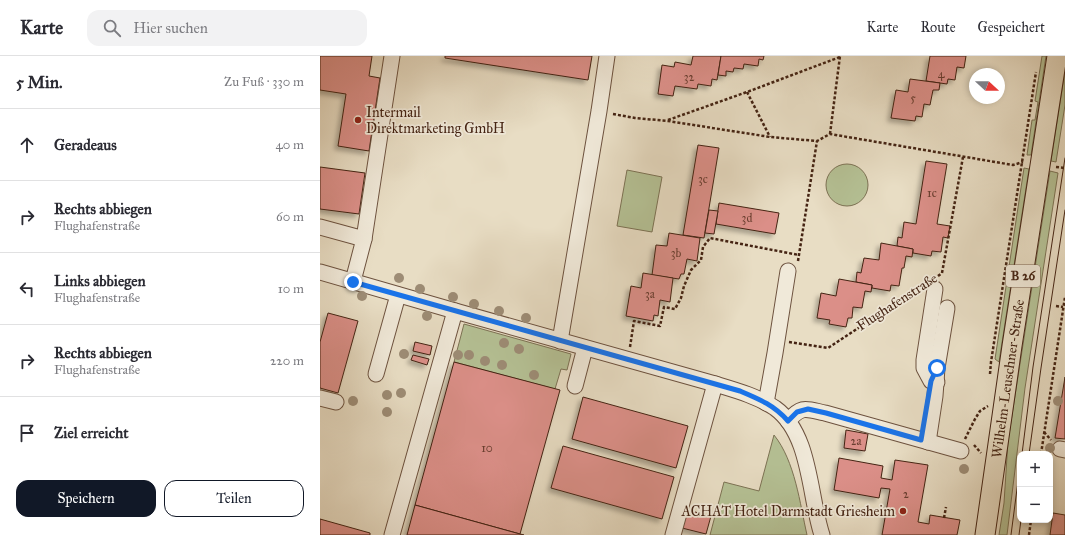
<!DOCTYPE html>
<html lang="de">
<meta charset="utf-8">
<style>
:root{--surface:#fff;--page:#f2f2f3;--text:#2b2b33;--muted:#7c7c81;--line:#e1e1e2;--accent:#111827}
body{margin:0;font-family:"IM FELL Great Primer",serif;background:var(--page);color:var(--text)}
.controls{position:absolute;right:12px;bottom:12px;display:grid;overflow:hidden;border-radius:8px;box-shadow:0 2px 6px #0003}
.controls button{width:36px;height:36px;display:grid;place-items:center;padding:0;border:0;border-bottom:1px solid var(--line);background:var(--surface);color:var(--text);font:20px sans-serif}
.compass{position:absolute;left:649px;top:12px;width:36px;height:36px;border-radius:50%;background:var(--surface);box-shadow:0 2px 6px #0003;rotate:111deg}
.stop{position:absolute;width:12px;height:12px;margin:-9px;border:3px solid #1a73e8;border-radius:50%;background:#fff}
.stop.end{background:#1a73e8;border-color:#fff;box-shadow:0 1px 4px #0008}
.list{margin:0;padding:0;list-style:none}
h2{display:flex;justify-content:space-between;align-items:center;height:52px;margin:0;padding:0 16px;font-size:17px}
h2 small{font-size:13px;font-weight:400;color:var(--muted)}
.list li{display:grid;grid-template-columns:26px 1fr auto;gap:12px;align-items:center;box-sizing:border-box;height:72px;padding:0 16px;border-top:1px solid var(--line)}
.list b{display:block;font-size:15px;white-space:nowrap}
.list p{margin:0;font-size:13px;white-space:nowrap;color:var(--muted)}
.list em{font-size:13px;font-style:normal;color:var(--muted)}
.actions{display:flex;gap:8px;padding:12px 16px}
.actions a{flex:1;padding:9px 0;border:1px solid var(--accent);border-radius:12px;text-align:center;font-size:14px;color:var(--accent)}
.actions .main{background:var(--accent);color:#fff}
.icon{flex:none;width:22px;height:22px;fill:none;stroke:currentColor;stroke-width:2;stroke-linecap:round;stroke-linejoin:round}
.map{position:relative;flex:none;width:745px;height:479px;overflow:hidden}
header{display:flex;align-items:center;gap:24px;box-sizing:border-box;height:56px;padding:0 20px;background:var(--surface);border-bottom:1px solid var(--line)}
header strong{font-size:19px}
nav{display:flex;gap:22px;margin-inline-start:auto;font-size:14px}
.search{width:280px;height:36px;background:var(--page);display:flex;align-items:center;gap:10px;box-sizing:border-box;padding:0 14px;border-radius:12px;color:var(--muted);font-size:15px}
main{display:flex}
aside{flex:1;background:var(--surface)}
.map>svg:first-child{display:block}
.green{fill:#b5c195;stroke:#7c7254}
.building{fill:#db8f88;stroke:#442313;filter:url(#shadow)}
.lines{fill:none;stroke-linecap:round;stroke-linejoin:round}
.minor-casing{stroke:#6d523f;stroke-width:17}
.major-casing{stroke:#442313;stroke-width:21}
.path{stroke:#442313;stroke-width:2.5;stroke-dasharray:3 2;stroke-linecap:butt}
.minor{stroke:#f0e9d9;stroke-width:15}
.major{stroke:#e8ddc4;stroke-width:19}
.tram{stroke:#442313;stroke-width:1}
.tree{fill:#9d8c75}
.route{stroke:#1a73e8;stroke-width:5}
.poi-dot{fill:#8f2418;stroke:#f0e9d9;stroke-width:1.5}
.labels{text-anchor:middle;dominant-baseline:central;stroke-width:3.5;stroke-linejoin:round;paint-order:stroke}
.number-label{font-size:12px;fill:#6a3e30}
.shield{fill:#f0e9d9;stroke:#785e4e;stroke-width:1}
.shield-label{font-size:13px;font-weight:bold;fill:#442313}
.poi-label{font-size:14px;fill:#442313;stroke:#f0e9d9;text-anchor:start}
.street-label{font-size:14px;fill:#442313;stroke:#f0e9d9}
</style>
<header>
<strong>Karte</strong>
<div class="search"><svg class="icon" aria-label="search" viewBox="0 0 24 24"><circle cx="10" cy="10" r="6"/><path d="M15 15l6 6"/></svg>Hier suchen</div>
<nav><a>Karte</a><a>Route</a><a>Gespeichert</a></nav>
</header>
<main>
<aside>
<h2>5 Min.<small>Zu Fuß · 330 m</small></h2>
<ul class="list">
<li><svg class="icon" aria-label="ahead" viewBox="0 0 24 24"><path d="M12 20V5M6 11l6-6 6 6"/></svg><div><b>Geradeaus</b></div><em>40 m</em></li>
<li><svg class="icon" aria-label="right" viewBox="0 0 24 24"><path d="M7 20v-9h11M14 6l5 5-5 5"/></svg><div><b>Rechts abbiegen</b><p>Flughafenstraße</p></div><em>60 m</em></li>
<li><svg class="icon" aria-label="left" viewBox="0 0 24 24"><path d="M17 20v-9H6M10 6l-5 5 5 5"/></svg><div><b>Links abbiegen</b><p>Flughafenstraße</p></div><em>10 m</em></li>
<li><svg class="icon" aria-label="right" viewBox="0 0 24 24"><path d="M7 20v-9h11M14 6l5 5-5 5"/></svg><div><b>Rechts abbiegen</b><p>Flughafenstraße</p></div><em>220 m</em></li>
<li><svg class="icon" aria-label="arrive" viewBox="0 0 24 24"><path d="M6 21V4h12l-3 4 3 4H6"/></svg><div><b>Ziel erreicht</b></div></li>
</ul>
<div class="actions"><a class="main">Speichern</a><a>Teilen</a></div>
</aside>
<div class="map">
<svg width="745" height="479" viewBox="0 0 745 479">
<defs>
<filter id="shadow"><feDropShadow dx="-3.5" dy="3.5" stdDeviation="2" flood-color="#0004"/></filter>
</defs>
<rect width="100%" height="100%" fill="#e8ddc4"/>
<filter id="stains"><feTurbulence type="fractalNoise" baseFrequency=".005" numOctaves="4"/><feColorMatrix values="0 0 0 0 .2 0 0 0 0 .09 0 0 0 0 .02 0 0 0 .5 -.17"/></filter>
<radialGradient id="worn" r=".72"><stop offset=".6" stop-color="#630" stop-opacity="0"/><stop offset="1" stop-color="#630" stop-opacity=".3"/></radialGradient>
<g class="green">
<path d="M722,0H726L711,99H707L712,64H715L718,46L715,45Z"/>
<path d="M745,15V49L736,106L731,105Z"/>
<circle cx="527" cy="129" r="21"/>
<path d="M704,112L709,113L679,306L675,303Z"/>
<path d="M307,114L342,121L332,176L297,170Z"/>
<path d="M730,115L738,117L705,332L687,479H679L684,447L688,385Z"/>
<path d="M144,268L251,298L247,314L241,313L235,333L134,306Z"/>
<path d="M454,379C475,405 480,448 487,479H390L404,426L439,435Z"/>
</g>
<g class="building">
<path d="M0,0H52L49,20L60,22L49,95L18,90L26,38L0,34Z"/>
<path d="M125,0H272L268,24L125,2Z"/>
<path d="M373,0H401L397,24L392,23L391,30L378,28L377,33L355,30L353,40L338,38L342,9L354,11L355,6L371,9Z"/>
<path d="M401,0H444L443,4L439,3L438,10L424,8L423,13L414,12L413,16L406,15V20L398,19Z"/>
<path d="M610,0H646L644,12L637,11L635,24L628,23L627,28L606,25Z"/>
<path d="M590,23L620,27L619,34H613L610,49L604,48L602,61L596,60L595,65L571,62L576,34L588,36Z"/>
<path d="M378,89L399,92L384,182L363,179Z"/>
<path d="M606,105L627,108L617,168L630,170L628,182L623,181L621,196L612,195L611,200L593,197V193L577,190L578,181L582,182L584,166L596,168Z"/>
<path d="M0,111L45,117L39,158L0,153Z"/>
<path d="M399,147L459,157L455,178L396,168Z"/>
<path d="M389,154L398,155L394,178L385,177Z"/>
<path d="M349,177L380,182L377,205L367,203L364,218H361L359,223L332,219L336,189L347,190Z"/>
<path d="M561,187L593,193L592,201L586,200L584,212H582L579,230L571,229L570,235L552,232V229L536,226L537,216L541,217L544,202L559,204Z"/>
<path d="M323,217L353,222L350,246L340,244L338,260L334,259L333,265L306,260L311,230L321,232Z"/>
<path d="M519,223L552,229L551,236L545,235L542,252L533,251L532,262H528L526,271L509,268L510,264L497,262L501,237L516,240Z"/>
<path d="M8,257L38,265L18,337L0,332V286Z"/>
<path d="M95,286L112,290L110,299L93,295Z"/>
<path d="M93,299L109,303L107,309L91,304Z"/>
<path d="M134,306L240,334L200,478L95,449Z"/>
<path d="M745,321V383L735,382Z"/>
<path d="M263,341L368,370L356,412L252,383Z"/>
<path d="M526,374L548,378L545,395L524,392Z"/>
<path d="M243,390L354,421L342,463L231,432Z"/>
<path d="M519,402L563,410L561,422L572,424L575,404L608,409L598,466L609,468L610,459L640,464L637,479H562L570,433L561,432L559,442L514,434Z"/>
<path d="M95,449L200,478L204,479H87Z"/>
<path d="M367,454L391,460L386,478L362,472Z"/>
<path d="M733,457L745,459V479H730Z"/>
<path d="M0,463L50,477V479H0Z"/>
</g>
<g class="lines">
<defs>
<g id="minor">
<path d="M0,171L44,183"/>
<path d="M0,216L135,255L395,328C415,334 437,340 455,352C491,378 489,440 502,479"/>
<path d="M33,225L44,183L72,0"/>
<path d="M615,233L604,304V312L611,325L617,326"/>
<path d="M240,285L279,55L287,0"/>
<path d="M56,318L78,239"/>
<path d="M255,330L265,292"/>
<path d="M0,342L16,346"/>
<path d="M446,347L455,297L468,215"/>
<path d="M468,365C482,349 486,353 505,357L641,395"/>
<path d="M608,386L615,340L617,312L627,252"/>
<path d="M740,393L745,394"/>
<path d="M72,479L135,255"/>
<path d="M353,479L395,328"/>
</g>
<g id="major">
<path id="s1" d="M665,479L692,290L737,0"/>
</g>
</defs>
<use href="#minor" class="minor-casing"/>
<use href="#major" class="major-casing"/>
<g class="path">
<path d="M427,36L450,81"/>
<path d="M293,58L315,62L348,65L450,81L497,85L510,78L693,109L703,106"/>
<path d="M348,64L427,36L520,1"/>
<path d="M510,78L520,0"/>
<path d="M736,111L745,112"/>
<path d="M478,205L497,85"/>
<path d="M618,220L622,217L643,101"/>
<path d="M736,250L743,251"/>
<path d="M469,286L508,292L602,230"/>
<path d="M310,291L314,265L340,270L344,251L355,253L361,242L364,230L371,214L381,204L383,191L390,182L479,199"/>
<path d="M670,318L671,306L716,16"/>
<path d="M724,376L731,384"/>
<path d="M645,383L655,363L660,355L668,350"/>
<path d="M654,389L661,397"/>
<path d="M721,398L745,241"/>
<path d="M624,462L626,451"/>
<path d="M709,479L711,464"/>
</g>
<use href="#minor" class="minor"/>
<use href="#major" class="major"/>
<g class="tram">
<path d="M702,398L713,311L745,102"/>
<path d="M709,398L721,312L745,154"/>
<path d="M691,479L700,410"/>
<path d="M699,479L701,464"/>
</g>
</g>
<g class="tree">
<circle cx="79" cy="222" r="5"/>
<circle cx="100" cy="233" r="5"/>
<circle cx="42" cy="240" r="5"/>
<circle cx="133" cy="241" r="5"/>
<circle cx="154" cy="248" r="5"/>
<circle cx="179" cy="255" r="5"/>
<circle cx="107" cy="260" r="5"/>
<circle cx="206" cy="262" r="5"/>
<circle cx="184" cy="287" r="5"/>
<circle cx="199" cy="293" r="5"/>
<circle cx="84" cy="298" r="5"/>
<circle cx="138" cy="299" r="5"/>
<circle cx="149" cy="299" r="5"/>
<circle cx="165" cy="305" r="5"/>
<circle cx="182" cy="309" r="5"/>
<circle cx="214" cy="319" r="5"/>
<circle cx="81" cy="337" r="5"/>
<circle cx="67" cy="339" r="5"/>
<circle cx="33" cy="345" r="5"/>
<circle cx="738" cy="345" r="5"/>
<circle cx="67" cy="356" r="5"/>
<circle cx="730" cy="392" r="5"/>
<circle cx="644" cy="413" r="5"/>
</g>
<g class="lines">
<path class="route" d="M33,226L420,335C439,343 454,349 468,365L477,356L488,353L506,357L601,384L611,325L617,312"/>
</g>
<g class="poi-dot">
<circle cx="38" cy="64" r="4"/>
<circle cx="583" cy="455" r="4"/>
</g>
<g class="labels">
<g class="number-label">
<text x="621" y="18">4</text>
<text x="369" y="21">32</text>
<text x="593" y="42">5</text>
<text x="383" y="123">3c</text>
<text x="612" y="137">1c</text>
<text x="427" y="162">3d</text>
<text x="356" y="197">3b</text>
<text x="330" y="238">3a</text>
<text x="536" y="385">2a</text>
<text x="167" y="392">10</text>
<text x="586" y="438">2</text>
</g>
<rect class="shield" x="686" y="209" width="34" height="22" rx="3"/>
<g class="shield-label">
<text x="703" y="220">B 26</text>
</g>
<g class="poi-label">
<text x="46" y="56">Intermail<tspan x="46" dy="16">Direktmarketing GmbH</tspan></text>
<text x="575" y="455" text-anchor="end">ACHAT Hotel Darmstadt Griesheim</text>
</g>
<g class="street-label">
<text transform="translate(577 246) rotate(-33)">Flughafenstraße</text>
<text stroke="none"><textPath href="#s1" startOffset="158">Wilhelm-Leuschner-Straße</textPath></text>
</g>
</g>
<rect width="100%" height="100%" filter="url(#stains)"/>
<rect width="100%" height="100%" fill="url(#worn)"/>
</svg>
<div class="controls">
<button>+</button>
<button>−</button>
</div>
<svg class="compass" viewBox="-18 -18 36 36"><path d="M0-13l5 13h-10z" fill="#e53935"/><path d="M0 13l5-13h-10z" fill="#7c7c81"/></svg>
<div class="stop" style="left:617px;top:312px"></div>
<div class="stop end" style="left:33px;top:226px"></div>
</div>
</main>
